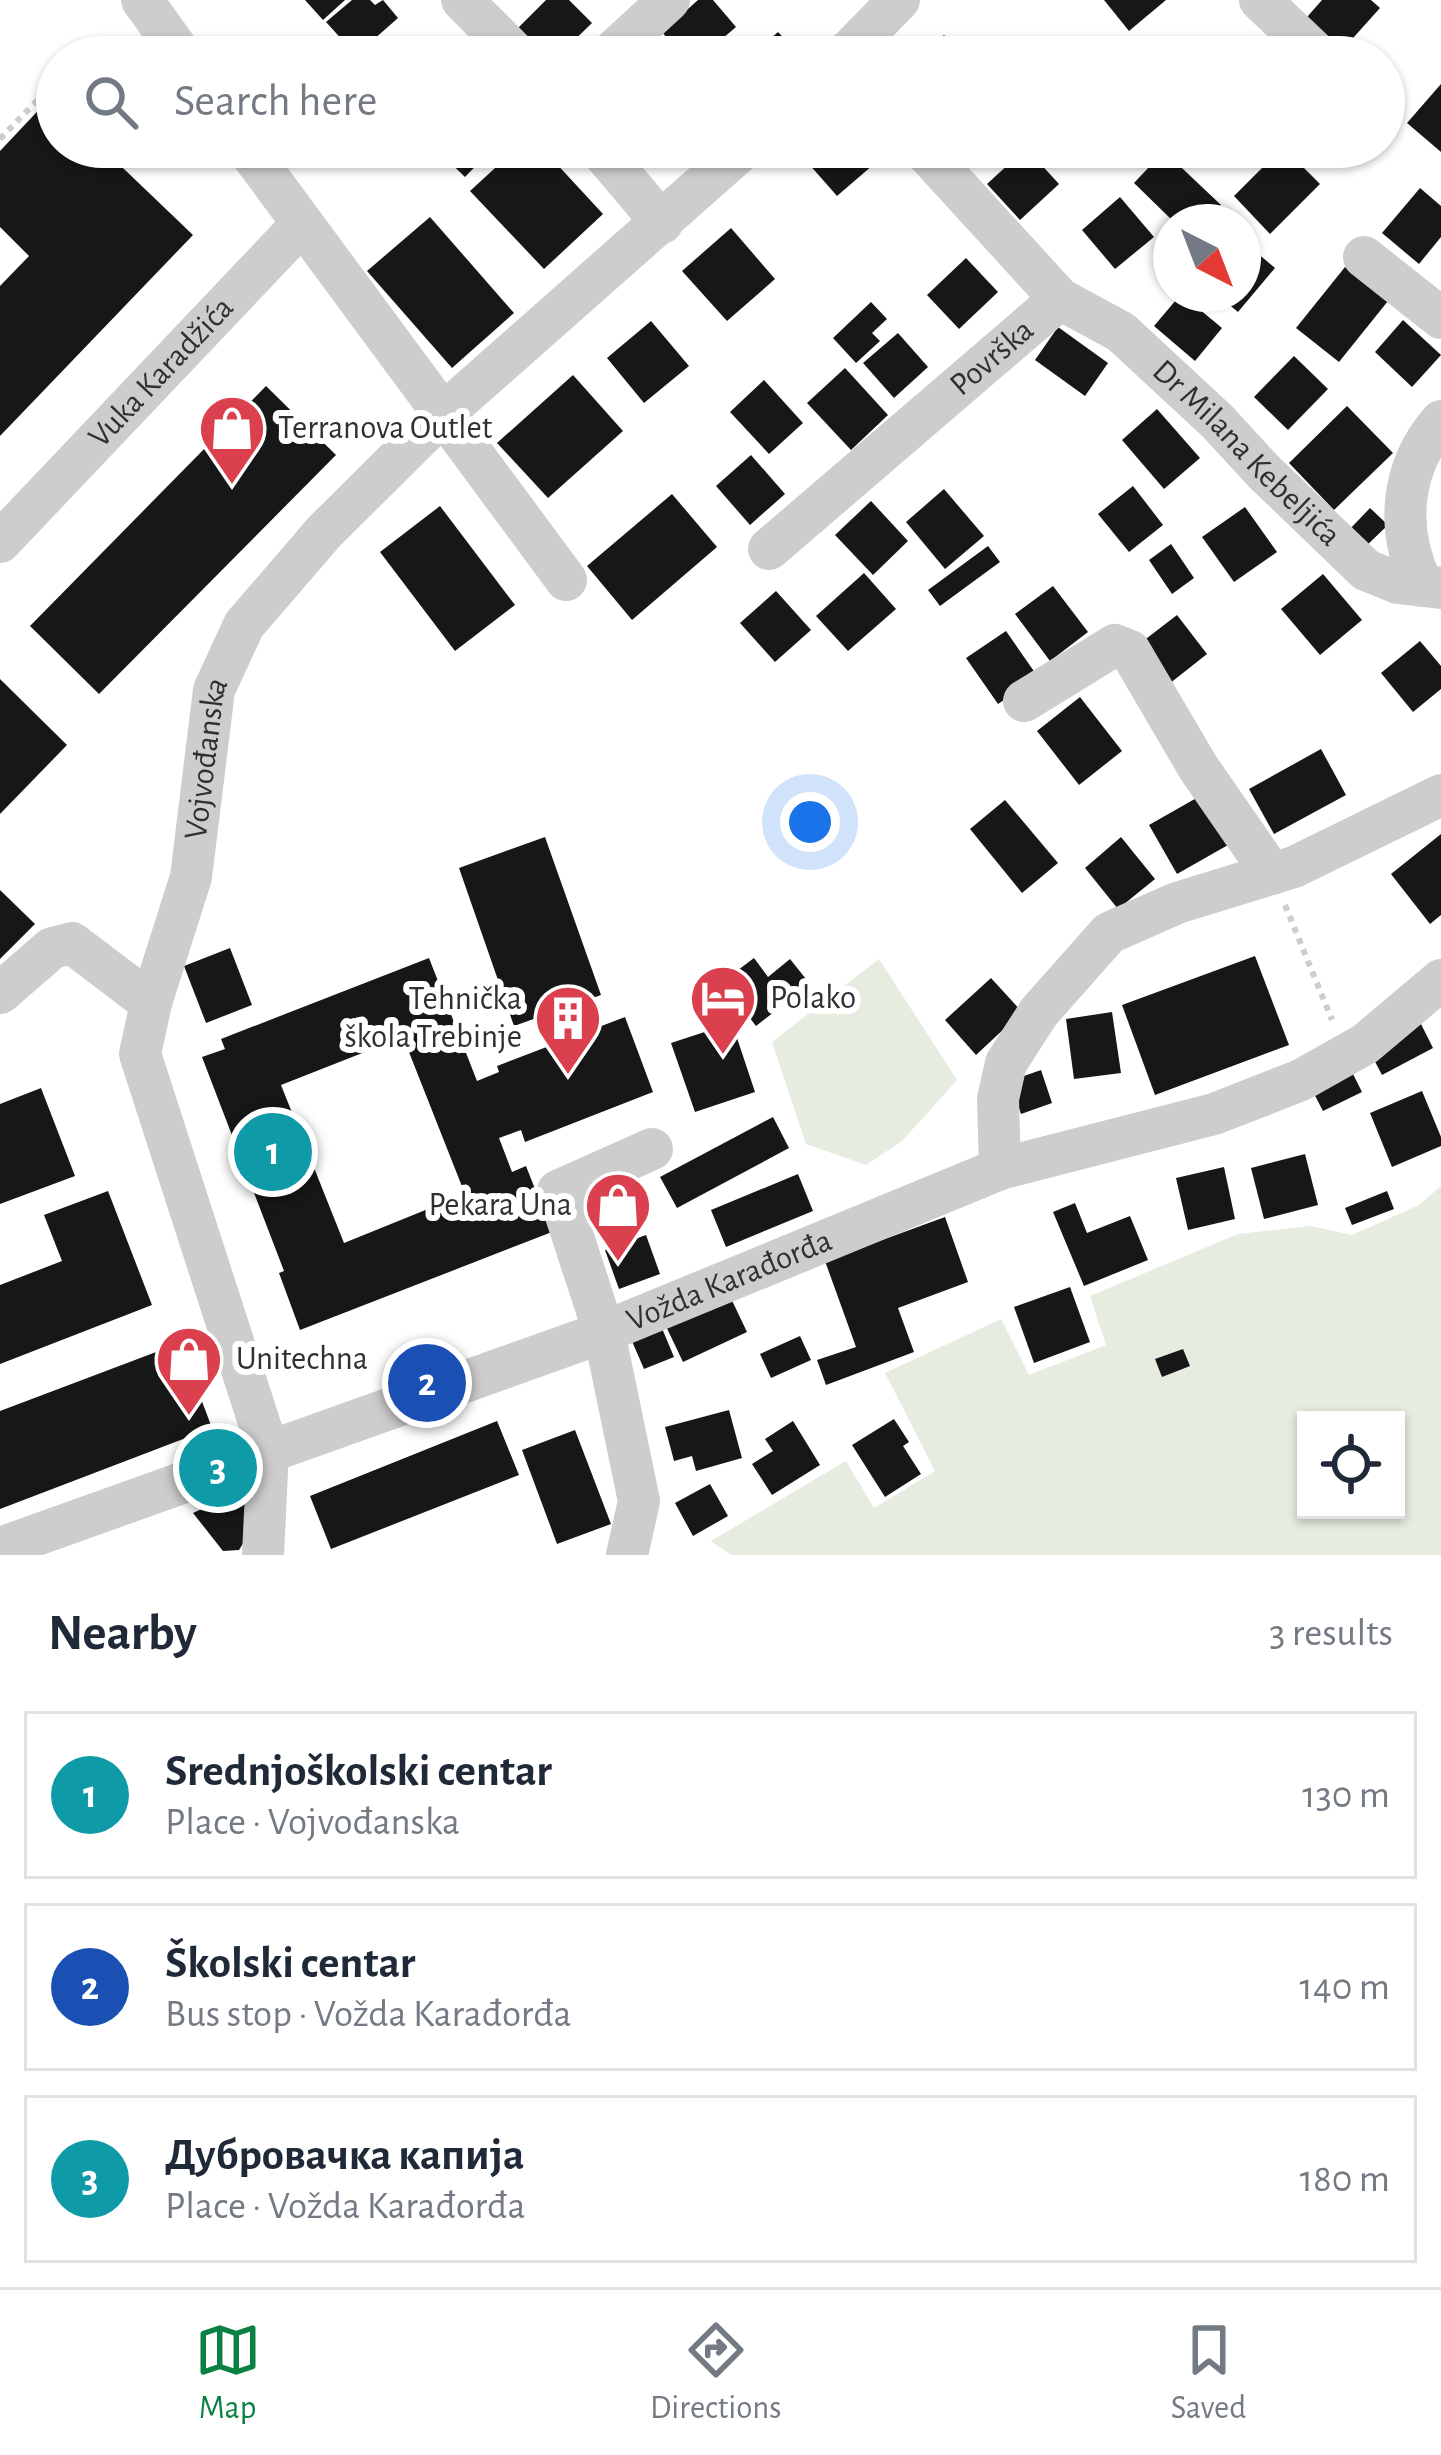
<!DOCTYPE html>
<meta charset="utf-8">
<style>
:root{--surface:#fff;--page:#f6f6f7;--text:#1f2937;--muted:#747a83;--line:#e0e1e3;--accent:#0b8043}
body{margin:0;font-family:"Alegreya Sans",sans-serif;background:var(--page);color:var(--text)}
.controls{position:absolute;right:36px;bottom:36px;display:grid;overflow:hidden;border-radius:0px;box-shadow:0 3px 9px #0004}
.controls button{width:108px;height:108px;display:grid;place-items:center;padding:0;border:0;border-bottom:3px solid var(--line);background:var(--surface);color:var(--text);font:60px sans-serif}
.compass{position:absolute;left:1153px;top:204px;width:108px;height:108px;border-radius:50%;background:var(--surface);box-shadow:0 3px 9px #0004;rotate:138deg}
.you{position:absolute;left:810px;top:822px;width:42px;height:42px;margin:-30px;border:9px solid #fff;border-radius:50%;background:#1a73e8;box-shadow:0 0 0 18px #1a73e833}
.badge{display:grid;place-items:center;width:78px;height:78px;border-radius:50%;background:var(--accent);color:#fff;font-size:39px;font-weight:700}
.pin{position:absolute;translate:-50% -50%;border:6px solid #fff;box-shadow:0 3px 12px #0006}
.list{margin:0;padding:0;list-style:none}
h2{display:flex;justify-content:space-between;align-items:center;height:156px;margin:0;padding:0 48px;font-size:51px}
h2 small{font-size:39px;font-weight:400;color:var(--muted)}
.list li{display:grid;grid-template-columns:78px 1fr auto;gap:36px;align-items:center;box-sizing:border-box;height:168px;margin:0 24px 24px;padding:0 24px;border:3px solid var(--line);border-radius:0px}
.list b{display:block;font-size:45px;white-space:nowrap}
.list p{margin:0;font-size:39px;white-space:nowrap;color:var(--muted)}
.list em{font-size:39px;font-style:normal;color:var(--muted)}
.icon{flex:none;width:66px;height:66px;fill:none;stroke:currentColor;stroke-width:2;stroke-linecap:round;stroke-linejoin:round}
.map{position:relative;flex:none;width:1441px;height:1555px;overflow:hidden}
.search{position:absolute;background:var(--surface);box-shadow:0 3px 9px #0004;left:36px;right:36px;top:36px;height:132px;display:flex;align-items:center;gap:30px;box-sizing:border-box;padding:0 42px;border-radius:66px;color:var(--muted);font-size:45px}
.sheet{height:732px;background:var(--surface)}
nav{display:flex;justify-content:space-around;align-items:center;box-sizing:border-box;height:168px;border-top:3px solid var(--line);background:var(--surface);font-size:33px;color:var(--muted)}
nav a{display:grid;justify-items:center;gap:6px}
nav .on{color:var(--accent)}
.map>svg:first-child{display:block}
.green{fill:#e6ecdf;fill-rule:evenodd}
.building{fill:#171717;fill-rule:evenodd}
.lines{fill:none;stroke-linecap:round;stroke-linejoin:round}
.path{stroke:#cdcdcd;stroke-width:6;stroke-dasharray:6 6;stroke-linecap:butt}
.minor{stroke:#cdcdcd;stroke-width:42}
.labels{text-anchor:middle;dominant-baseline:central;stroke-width:12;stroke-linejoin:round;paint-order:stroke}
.street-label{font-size:33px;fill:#303030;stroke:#fff}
.poi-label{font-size:33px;fill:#303030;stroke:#fff;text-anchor:start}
</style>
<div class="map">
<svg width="1441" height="1555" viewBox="0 0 1441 1555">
<rect width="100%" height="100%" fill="#fff"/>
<g class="green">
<path d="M879,959L957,1080L902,1141L866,1165L806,1144L772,1042Z"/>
<path d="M1441,1186V1555H731L711,1541L846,1461L874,1508L935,1471L885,1373L1001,1319L1029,1375L1106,1345L1090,1296L1238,1234L1311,1226L1352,1235L1419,1205ZM1306,1420H1396V1510H1306Z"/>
</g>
<g class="building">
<path d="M305,0H345L323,20Z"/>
<path d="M352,0H370L375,5L383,0L398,18L356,55L326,22Z"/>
<path d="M546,0H569L592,23L557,57H543L516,30Z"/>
<path d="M698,0H713L736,27L701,57H683L662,32Z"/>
<path d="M1104,0H1166L1129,31Z"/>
<path d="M1322,0H1371L1380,8L1336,57L1300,25Z"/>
<path d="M778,32L802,57H750Z"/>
<path d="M944,35L964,57H920Z"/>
<path d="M1441,84V152L1407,123Z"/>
<path d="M50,98L57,105V147H101L193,235L0,436V286L29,256L0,227V151Z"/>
<path d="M434,147H494L465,177Z"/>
<path d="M518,147H541L603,214L544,269L470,191Z"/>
<path d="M826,147H857L873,165L837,196L808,163Z"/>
<path d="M1283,147L1320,184L1270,234L1234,196Z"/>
<path d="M1026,148L1059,184L1020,220L987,184Z"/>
<path d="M1164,151L1221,205L1205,222H1174L1134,183Z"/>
<path d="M1420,188L1441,206V237L1419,264L1382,233Z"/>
<path d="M1120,197L1154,237L1115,269L1082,230Z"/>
<path d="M430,217L514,313L452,368L367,271Z"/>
<path d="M731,228L775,279L727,321L682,271Z"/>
<path d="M1243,241L1275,268L1238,312L1216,294H1243Z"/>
<path d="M966,258L998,292L959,329L927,295Z"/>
<path d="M1345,267L1388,301L1339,362L1296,328Z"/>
<path d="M1181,294L1222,328L1195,361L1154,326Z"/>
<path d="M871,302L887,319L872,333L880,341L856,363L833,338Z"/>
<path d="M1403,320L1441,355L1412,387L1375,352Z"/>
<path d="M651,321L689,366L644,403L607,358Z"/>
<path d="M1058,327L1108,363L1085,396L1035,360Z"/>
<path d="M898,333L928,367L894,398L863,363Z"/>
<path d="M1294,356L1328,389L1288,430L1254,397Z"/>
<path d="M845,368L888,415L851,450L807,403Z"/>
<path d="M573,375L623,431L548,498L497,443Z"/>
<path d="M764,380L803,423L769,454L730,412Z"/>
<path d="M266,386L336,455L99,694L30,626Z"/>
<path d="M1347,406L1393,453L1334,510L1289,463Z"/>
<path d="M1157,409L1200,458L1164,489L1122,440Z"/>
<path d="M751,455L785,494L750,525L716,486Z"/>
<path d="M1133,486L1163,525L1129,552L1098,514Z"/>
<path d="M944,489L984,536L945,569L906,522Z"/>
<path d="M672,494L717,547L632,620L587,566Z"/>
<path d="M871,501L908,541L873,575L835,535Z"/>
<path d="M440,506L515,605L455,651L380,552Z"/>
<path d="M1245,507L1277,552L1234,582L1202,537Z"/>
<path d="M1370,508L1388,525L1365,547L1348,531Z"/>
<path d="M1171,544L1194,578L1172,594L1149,560Z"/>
<path d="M988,546L1000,562L940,606L928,590Z"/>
<path d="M864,573L896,609L848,651L816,616Z"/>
<path d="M1323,574L1362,620L1320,655L1281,609Z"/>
<path d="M1053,586L1088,632L1050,661L1015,614Z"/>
<path d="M776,591L811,630L775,662L740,623Z"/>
<path d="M1177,615L1207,654L1169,684L1138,645Z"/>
<path d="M1006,631L1038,677L998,704L966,658Z"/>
<path d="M1420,641L1441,666V689L1413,712L1381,673Z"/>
<path d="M0,679L67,745L0,814Z"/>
<path d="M1080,697L1122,751L1079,785L1037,731Z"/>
<path d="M1321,749L1346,795L1274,834L1249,789Z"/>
<path d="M1200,796L1228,845L1177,874L1149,825Z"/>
<path d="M1005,800L1058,863L1022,893L970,829Z"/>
<path d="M1441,834V915L1430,924L1391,874Z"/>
<path d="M545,837L601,995L514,1026L459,868Z"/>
<path d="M1121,837L1155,879L1118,909L1085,868Z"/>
<path d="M0,890L35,924L0,959Z"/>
<path d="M230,948L252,1005L206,1023L184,966Z"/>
<path d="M1255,956L1289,1045L1155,1095L1122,1005Z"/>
<path d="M429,958L477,1081L499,1072L497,1066L625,1017L653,1092L525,1142L521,1130L499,1138L512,1172L526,1166L552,1232L300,1330L279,1273L284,1271L202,1057L225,1049L221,1039ZM403,1037L465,1194L344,1243L281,1085Z"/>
<path d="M754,958L768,977L790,959L810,984L756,1026L722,982Z"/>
<path d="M991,978L1022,1012L976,1055L945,1020Z"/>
<path d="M1112,1012L1121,1073L1074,1079L1066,1019Z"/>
<path d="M732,1023L755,1092L695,1112L671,1043Z"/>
<path d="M1421,1024L1433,1048L1382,1075L1369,1050Z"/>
<path d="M1349,1066L1362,1092L1323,1111L1310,1086Z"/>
<path d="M1041,1070L1052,1103L1021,1114L1010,1081Z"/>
<path d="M41,1088L75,1176L0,1204V1104Z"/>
<path d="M1422,1091L1441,1137V1146L1392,1167L1370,1113Z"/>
<path d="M773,1117L789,1148L677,1208L660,1177Z"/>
<path d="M1305,1154L1318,1205L1264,1219L1251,1168Z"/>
<path d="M1224,1167L1235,1219L1188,1230L1176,1178Z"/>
<path d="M798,1174L813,1211L726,1247L711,1210Z"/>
<path d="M108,1191L152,1305L0,1364V1285L62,1261L44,1215Z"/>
<path d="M1387,1191L1394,1209L1352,1225L1345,1208Z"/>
<path d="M633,1192L645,1221L612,1234L600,1204Z"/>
<path d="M1075,1203L1087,1233L1130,1216L1148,1260L1084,1286L1053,1212Z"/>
<path d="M945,1217L968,1282L898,1308L914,1352L826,1385L817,1360L856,1347L825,1261Z"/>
<path d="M646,1235L660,1274L619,1289L605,1250Z"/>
<path d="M1070,1287L1090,1342L1034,1363L1014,1307Z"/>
<path d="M727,1290L747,1332L683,1362L663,1320Z"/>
<path d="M661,1326L674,1357L644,1369L631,1339Z"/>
<path d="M800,1336L811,1360L771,1378L760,1354Z"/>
<path d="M180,1343L212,1428L0,1509V1411Z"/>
<path d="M1183,1349L1190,1366L1162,1377L1155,1359Z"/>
<path d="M729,1410L742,1458L696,1471L692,1456L674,1461L665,1427Z"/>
<path d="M894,1419L909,1442L903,1446L921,1474L885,1497L852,1445Z"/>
<path d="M497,1421L519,1475L331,1549L310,1496Z"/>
<path d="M793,1421L820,1465L772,1495L752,1464L773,1451L765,1439Z"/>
<path d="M575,1430L611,1524L557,1544L522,1450Z"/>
<path d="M710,1484L728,1516L693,1536L675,1503Z"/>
<path d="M236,1493L251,1504L257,1521L239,1550L223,1551L193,1513Z"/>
</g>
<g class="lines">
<g class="path">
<path d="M0,139L50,87L57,91"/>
<path d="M1285,905L1332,1020"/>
</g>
<g class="minor">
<path d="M142,0L183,57"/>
<path d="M462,0L519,57"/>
<path d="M1260,0L1320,57"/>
<path d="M607,57L669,0"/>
<path d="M843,57L899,0"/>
<path d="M246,147L566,580"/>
<path d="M598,147L662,223"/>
<path id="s1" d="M921,147L1060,299L1121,332L1217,421L1264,472L1366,570L1398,583L1441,588"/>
<path d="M1364,257L1441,318"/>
<path id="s2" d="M0,542L301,225"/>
<path id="s3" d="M769,549L1060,299"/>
<path d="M1423,586C1395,531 1400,468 1441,421"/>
<path d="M1024,701L1115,645L1130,651L1198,767L1272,874"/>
<path d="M0,993L52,948L72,943L151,1003"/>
<path d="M1000,1169L998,1099L1006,1063L1039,1012L1109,933L1177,903L1294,867L1441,795"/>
<path id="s4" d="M0,1548L604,1332L1000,1169L1214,1114L1301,1080L1365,1044L1441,980"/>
<path id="s5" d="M263,1555L268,1450L140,1054L151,1003L191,877L214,690L244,625L324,532L444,413L745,147"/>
<path d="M627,1555L639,1501L604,1332L558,1191L652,1149"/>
</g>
</g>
<defs>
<symbol id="shop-pin" viewBox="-11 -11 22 30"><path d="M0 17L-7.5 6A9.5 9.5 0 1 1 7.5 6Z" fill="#da404d" stroke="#fff"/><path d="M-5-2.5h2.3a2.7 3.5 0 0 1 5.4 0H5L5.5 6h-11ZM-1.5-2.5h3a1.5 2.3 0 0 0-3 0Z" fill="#fff"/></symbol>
<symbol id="hotel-pin" viewBox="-11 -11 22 30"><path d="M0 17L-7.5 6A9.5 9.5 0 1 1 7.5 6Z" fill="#da404d" stroke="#fff"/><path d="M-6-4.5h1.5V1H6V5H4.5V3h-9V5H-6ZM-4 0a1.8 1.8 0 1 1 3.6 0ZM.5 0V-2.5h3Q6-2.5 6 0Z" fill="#fff"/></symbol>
<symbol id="building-pin" viewBox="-11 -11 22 30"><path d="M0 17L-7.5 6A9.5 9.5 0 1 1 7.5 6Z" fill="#da404d" stroke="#fff"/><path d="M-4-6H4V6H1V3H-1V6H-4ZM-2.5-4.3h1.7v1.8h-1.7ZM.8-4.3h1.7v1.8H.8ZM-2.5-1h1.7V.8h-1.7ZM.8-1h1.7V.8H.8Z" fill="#fff"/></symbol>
</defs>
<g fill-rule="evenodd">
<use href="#shop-pin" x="194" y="390" width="76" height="104"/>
<use href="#hotel-pin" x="685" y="960" width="76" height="104"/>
<use href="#building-pin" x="530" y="980" width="76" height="104"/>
<use href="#shop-pin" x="580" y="1167" width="76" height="104"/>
<use href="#shop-pin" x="151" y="1321" width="76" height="104"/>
</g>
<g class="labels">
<g class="street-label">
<text stroke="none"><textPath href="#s3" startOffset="294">Površka</textPath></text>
<text stroke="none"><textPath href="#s2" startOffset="234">Vuka Karadžića</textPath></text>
<text stroke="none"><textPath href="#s1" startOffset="450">Dr Milana Kebeljića</textPath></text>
<text stroke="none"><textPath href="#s5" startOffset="825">Vojvođanska</textPath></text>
<text stroke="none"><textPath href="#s4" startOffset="777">Vožda Karađorđa</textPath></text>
</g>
<g class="poi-label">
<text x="278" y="428">Terranova Outlet</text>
<text x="770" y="998">Polako</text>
<text x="522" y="999" text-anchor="end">Tehnička<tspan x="522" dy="38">škola Trebinje</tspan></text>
<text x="572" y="1205" text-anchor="end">Pekara Una</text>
<text x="236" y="1359">Unitechna</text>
</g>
</g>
</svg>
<div class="controls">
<button><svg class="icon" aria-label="locate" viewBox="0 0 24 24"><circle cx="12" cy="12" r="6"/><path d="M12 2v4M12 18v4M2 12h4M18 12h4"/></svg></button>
</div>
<svg class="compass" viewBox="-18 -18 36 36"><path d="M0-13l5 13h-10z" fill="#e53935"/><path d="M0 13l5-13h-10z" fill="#747a83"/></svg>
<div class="you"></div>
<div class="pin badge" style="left:273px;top:1152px;background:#0f9aa8">1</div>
<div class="pin badge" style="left:427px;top:1383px;background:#1a4fb4">2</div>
<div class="pin badge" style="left:218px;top:1468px;background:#0f9aa8">3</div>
<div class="search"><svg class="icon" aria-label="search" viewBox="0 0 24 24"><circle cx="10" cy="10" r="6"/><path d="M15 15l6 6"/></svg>Search here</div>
</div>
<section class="sheet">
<h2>Nearby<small>3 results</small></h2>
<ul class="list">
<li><span class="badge" style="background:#0f9aa8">1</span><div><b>Srednjoškolski centar</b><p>Place · Vojvođanska</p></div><em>130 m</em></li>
<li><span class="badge" style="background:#1a4fb4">2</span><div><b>Školski centar</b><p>Bus stop · Vožda Karađorđa</p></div><em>140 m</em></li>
<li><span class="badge" style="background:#0f9aa8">3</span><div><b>Дубровачка капија</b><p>Place · Vožda Karađorđa</p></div><em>180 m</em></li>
</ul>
</section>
<nav>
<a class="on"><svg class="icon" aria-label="map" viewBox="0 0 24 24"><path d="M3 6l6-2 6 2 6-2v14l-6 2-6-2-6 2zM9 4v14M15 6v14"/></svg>Map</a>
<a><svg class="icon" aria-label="directions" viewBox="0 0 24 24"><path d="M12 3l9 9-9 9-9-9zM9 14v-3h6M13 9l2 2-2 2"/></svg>Directions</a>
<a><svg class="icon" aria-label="saved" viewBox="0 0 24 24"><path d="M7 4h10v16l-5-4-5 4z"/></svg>Saved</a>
</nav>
